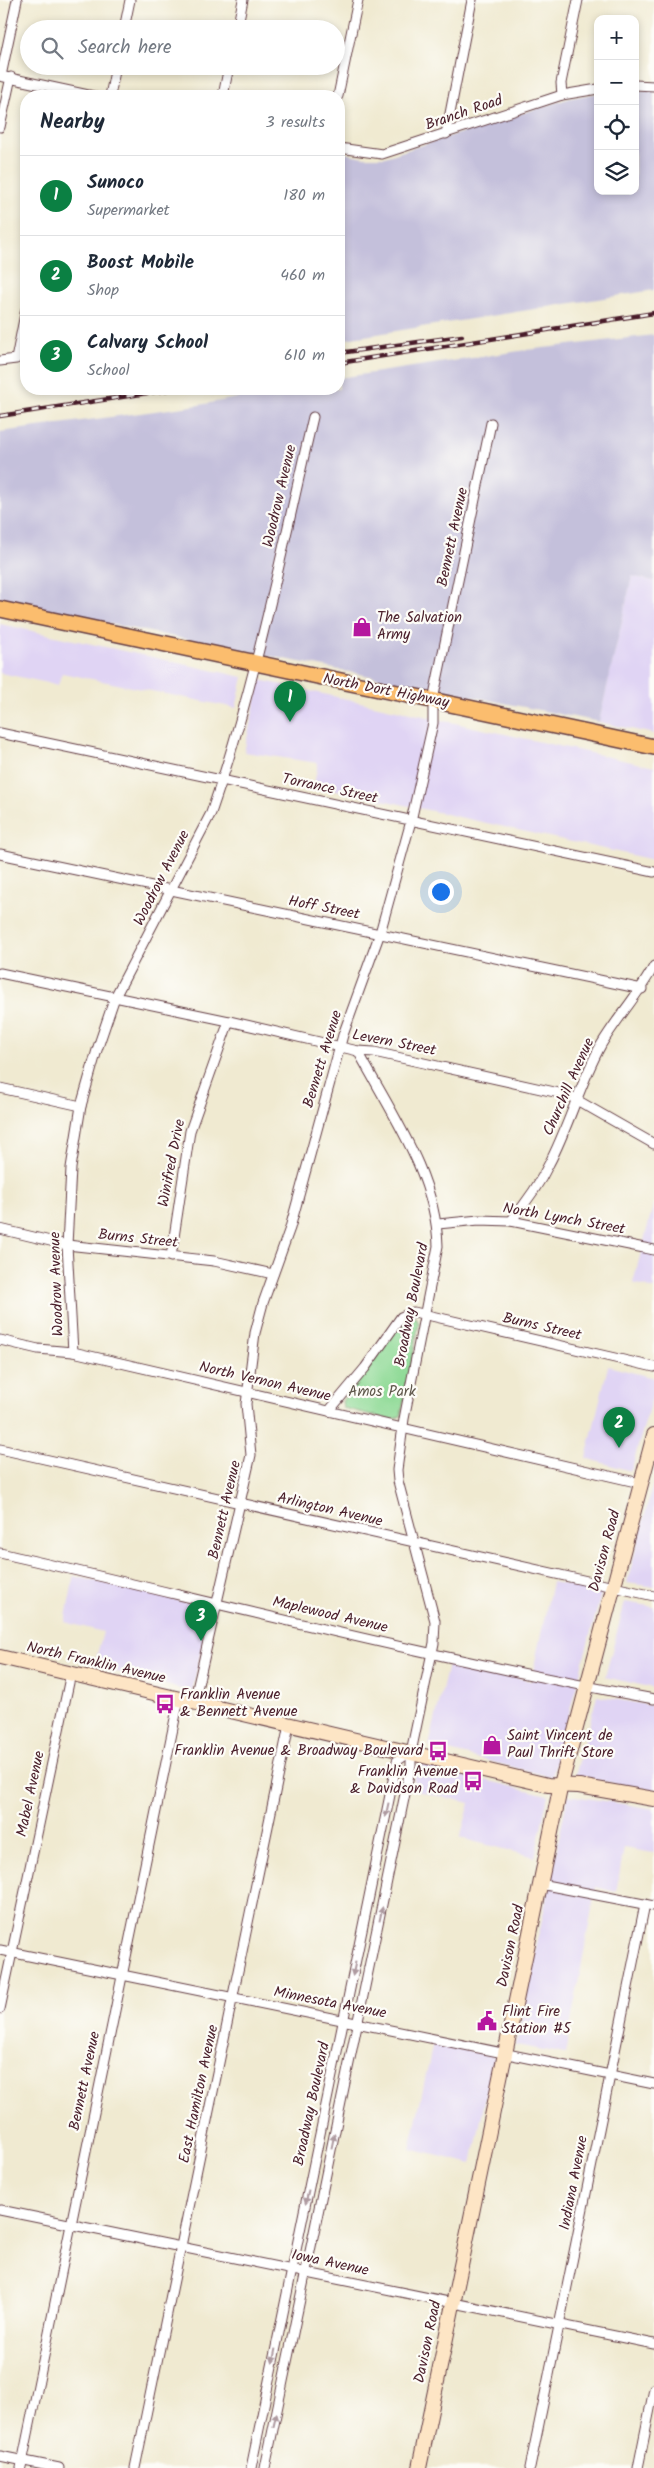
<!DOCTYPE html>
<meta charset="utf-8">
<style>
:root{--surface:#fff;--page:#f6f6f7;--text:#1f2937;--muted:#747a83;--line:#e0e1e3;--accent:#0b8043}
body{margin:0;font-family:Kalam,sans-serif;background:var(--page);color:var(--text)}
.controls{position:absolute;right:15px;top:15px;display:grid;overflow:hidden;border-radius:10px;box-shadow:0 2px 8px #0003}
.controls button{width:45px;height:45px;display:grid;place-items:center;padding:0;border:0;border-bottom:1px solid var(--line);background:var(--surface);color:var(--text);font:25px sans-serif}
.you{position:absolute;left:440px;top:891px;width:18px;height:18px;margin:-12px;border:4px solid #fff;border-radius:50%;background:#1a73e8;box-shadow:0 0 0 8px #1a73e833}
.badge{display:grid;place-items:center;width:32px;height:32px;border-radius:50%;background:var(--accent);color:#fff;font-size:16px;font-weight:700}
.pin{position:absolute;translate:-50% -41px;filter:drop-shadow(0 1px 2px #0008)}
.pin::after{content:'';position:absolute;top:26px;width:18px;height:15px;background:inherit;clip-path:polygon(0 0,100% 0,50% 100%)}
.list{margin:0;padding:0;list-style:none}
h2{display:flex;justify-content:space-between;align-items:center;height:65px;margin:0;padding:0 20px;font-size:21px}
h2 small{font-size:16px;font-weight:400;color:var(--muted)}
.list li{display:grid;grid-template-columns:32px 1fr auto;gap:15px;align-items:center;box-sizing:border-box;height:80px;padding:0 20px;border-top:1px solid var(--line)}
.list b{display:block;font-size:19px;white-space:nowrap}
.list p{margin:0;font-size:16px;white-space:nowrap;color:var(--muted)}
.list em{font-size:16px;font-style:normal;color:var(--muted)}
.icon{flex:none;width:28px;height:28px;fill:none;stroke:currentColor;stroke-width:2;stroke-linecap:round;stroke-linejoin:round}
.map{position:relative;flex:none;width:654px;height:2468px;overflow:hidden}
.search{position:absolute;background:var(--surface);box-shadow:0 2px 8px #0003;left:20px;top:20px;width:325px;height:55px;display:flex;align-items:center;gap:12px;box-sizing:border-box;padding:0 18px;border-radius:28px;color:var(--muted);font-size:19px}
.panel{position:absolute;background:var(--surface);box-shadow:0 2px 8px #0003;left:20px;top:90px;width:325px;height:305px;border-radius:20px}
.map>svg:first-child{display:block}
.built{fill:#e0d4f4}
.industrial{fill:#c4c0db}
.green{fill:#8fda96;stroke:#6c7c60}
.lines{fill:none;stroke-linecap:round;stroke-linejoin:round}
.street-casing{stroke:#633d44;stroke-width:11}
.secondary-casing{stroke:#633d44;stroke-width:16}
.primary-casing{stroke:#633d44;stroke-width:18}
.street{stroke:#fff;stroke-width:9}
.secondary{stroke:#fde5c5;stroke-width:14}
.primary{stroke:#fbbd6e;stroke-width:15}
.rail-casing{stroke:#4a1f2b;stroke-width:4.5}
.rail{stroke:#fdfcf7;stroke-width:2.5;stroke-dasharray:8;stroke-linecap:butt}
.oneway{fill:#ae9aa0}
.labels{text-anchor:middle;dominant-baseline:central;stroke-width:4.5;stroke-linejoin:round;paint-order:stroke}
.street-label{font-size:15px;fill:#4a1f2b;stroke:#fdfcf7}
.poi-label{font-size:15px;fill:#4a1f2b;stroke:#fdfcf7;text-anchor:start}
.park-label{font-size:15px;fill:#5f574b;stroke:#fdfcf7}
</style>
<div class="map">
<svg width="654" height="2468" viewBox="0 0 654 2468">
<rect width="100%" height="100%" fill="#fdfcf7"/>
<filter id="ink" filterUnits="userSpaceOnUse"><feTurbulence type="fractalNoise" baseFrequency=".02" numOctaves="2"/><feDisplacementMap in="SourceGraphic" scale="10" xChannelSelector="R" yChannelSelector="G"/><feConvolveMatrix kernelMatrix="1 2 1 2 8 2 1 2 1" color-interpolation-filters="sRGB"/></filter>
<filter id="wash" filterUnits="userSpaceOnUse"><feTurbulence type="fractalNoise" baseFrequency=".0096" numOctaves="4" result="noise"/><feDisplacementMap in="SourceGraphic" scale="20" xChannelSelector="R" yChannelSelector="G"/><feGaussianBlur stdDeviation="1.12" result="paint"/><feColorMatrix in="noise" values="0 0 0 0 0 0 0 0 0 0 0 0 0 0 0 0 0 1.4 0 .05"/><feComposite in="paint" operator="in"/></filter>
<g filter="url(#wash)">
<rect width="100%" height="100%" fill="#f0ead1"/>
<g class="built">
<path d="M632,576L654,581V734L599,722Z"/>
<path d="M0,624L243,677L236,708L62,673L58,685L0,673Z"/>
<path d="M260,680L654,767V860L314,785L318,763L244,752Z"/>
<path d="M654,1202V1289L633,1283Z"/>
<path d="M608,1366L654,1378V1391L631,1471L586,1458Z"/>
<path d="M654,1480V1587L627,1583Z"/>
<path d="M74,1576L210,1608L192,1692L94,1666L103,1632L65,1622Z"/>
<path d="M552,1582L602,1591L552,1777L429,1746L449,1661L531,1681Z"/>
<path d="M625,1602L654,1607V1688L605,1677Z"/>
<path d="M597,1696L654,1706V1791L575,1776Z"/>
<path d="M417,1764L548,1795L535,1857L460,1838L470,1803L412,1790Z"/>
<path d="M568,1795L654,1809V1853L624,1848L616,1892L596,1887L565,2054L516,2045Z"/>
<path d="M433,2043L494,2056L472,2164L410,2149Z"/>
</g>
<g class="industrial">
<path d="M635,90L654,91V290L339,340V152L364,157H385L570,98L598,93V191H635Z"/>
<path d="M654,335V581L632,576L599,722L0,602V432L199,405L285,389H339V378L526,350Z"/>
</g>
<path class="green" d="M411,1317H416L419,1324L401,1416L392,1420L343,1408L342,1401L401,1324Z"/>
</g>
<g filter="url(#ink)">
<g class="lines">
<defs>
<g id="street">
<path d="M124,29L130,0"/>
<path d="M237,29L243,0"/>
<path d="M0,76L93,96"/>
<path d="M1,76L17,0"/>
<path d="M635,85L654,86"/>
<path d="M562,95L561,83L578,0"/>
<path d="M110,96L116,66"/>
<path d="M223,96L229,66"/>
<path d="M338,96L358,0"/>
<path d="M0,127L11,77"/>
<path d="M446,134L472,0"/>
<path d="M339,148L382,154L562,95L598,89"/>
<path d="M0,361L16,359L26,309"/>
<path d="M0,733L654,872"/>
<path d="M0,854L642,989"/>
<path d="M0,973L229,1021L358,1051L374,1052L568,1095L654,1144"/>
<path d="M0,1088L81,1106"/>
<path d="M511,1221C526,1203 539,1185 549,1164C569,1126 580,1083 601,1045C617,1018 639,994 654,966"/>
<path d="M438,1224L479,1220L511,1221L654,1250"/>
<path d="M0,1229L67,1245L214,1261L273,1274"/>
<path d="M171,1257L190,1131L229,1021"/>
<path d="M0,1340L38,1349L73,1352L640,1483"/>
<path d="M73,1352L67,1245L71,1168L81,1106L97,1050L115,997L211,813C256,684 282,549 313,417"/>
<path d="M329,1411L365,1368L401,1317L414,1312L654,1367"/>
<path d="M0,1449L654,1596"/>
<path d="M0,1553C218,1603 435,1659 654,1699"/>
<path d="M194,1702L251,1455L246,1404L255,1333L263,1303L290,1228L343,1035L380,933L411,821L433,723V700L491,423"/>
<path d="M540,1884L654,1906"/>
<path d="M0,1950L654,2084"/>
<path d="M0,2009L71,1673"/>
<path d="M0,2210L654,2344"/>
<path d="M0,2456L59,2468"/>
<path d="M21,2468L179,1699"/>
<path d="M135,2468L289,1725"/>
<path d="M251,2468L397,1761L410,1752"/>
<path d="M265,2468L411,1765V1752L434,1643L435,1621L398,1481L397,1470L404,1419L438,1246C436,1175 391,1113 358,1051"/>
<path d="M530,2468L645,1904"/>
<path d="M638,2468L654,2389"/>
</g>
<g id="secondary">
<path d="M0,1657L548,1785L579,1786L654,1799"/>
<path d="M419,2468L561,1784L654,1435"/>
</g>
<path id="primary" d="M0,609L654,747"/>
</defs>
<use href="#street" class="street-casing"/>
<use href="#secondary" class="secondary-casing"/>
<use href="#primary" class="primary-casing"/>
<use href="#street" class="street"/>
<use href="#secondary" class="secondary"/>
<use href="#primary" class="primary"/>
<defs>
<g id="rail">
<path d="M339,353L462,336"/>
<path d="M339,363L654,313"/>
<path d="M0,416L173,389"/>
</g>
</defs>
<use href="#rail" class="rail-casing"/>
<use href="#rail" class="rail"/>
</g>
<defs><path id="oneway-solid" d="M-6-.8H1V-3.2L6.5 0L1 3.2V.8H-6Z" transform="scale(1.25)"/></defs>
<g class="oneway">
<use href="#oneway-solid" transform="translate(387 1810) rotate(102)"/>
<use href="#oneway-solid" transform="translate(381 1914) rotate(-78)"/>
<use href="#oneway-solid" transform="translate(354 1969) rotate(102)"/>
<use href="#oneway-solid" transform="translate(333 2141) rotate(-78)"/>
<use href="#oneway-solid" transform="translate(307 2197) rotate(102)"/>
<use href="#oneway-solid" transform="translate(274 2356) rotate(101)"/>
<use href="#oneway-solid" transform="translate(275 2420) rotate(-77)"/>
</g>
</g>
<defs>
<symbol id="shop-bare" viewBox="-9 -9 18 18"><path d="M-5-2.5h2.3a2.7 3.5 0 0 1 5.4 0H5L5.5 6h-11ZM-1.5-2.5h3a1.5 2.3 0 0 0-3 0Z" fill="#b5179e" stroke="#fdfcf7" stroke-width="2.5" paint-order="stroke"/></symbol>
<symbol id="bus-bare" viewBox="-9 -9 18 18"><path d="M-5-6H5V4H4V6H2V4H-2V6H-4V4H-5ZM-3.5-4V0h7V-4ZM-3.5 1.2v1.5H-2V1.2ZM2 1.2v1.5H3.5V1.2Z" fill="#b5179e" stroke="#fdfcf7" stroke-width="2.5" paint-order="stroke"/></symbol>
<symbol id="civic-bare" viewBox="-9 -9 18 18"><path d="M-.6-6.5H3V-4.5H.6V-3L4-1V1h2V6H-6V1h2V-1L-.6-3ZM-1.2 2.5V6h2.4V2.5Z" fill="#b5179e" stroke="#fdfcf7" stroke-width="2.5" paint-order="stroke"/></symbol>
</defs>
<g fill-rule="evenodd">
<use href="#shop-bare" x="348" y="613" width="28" height="28"/>
<use href="#bus-bare" x="151" y="1690" width="28" height="28"/>
<use href="#shop-bare" x="478" y="1731" width="28" height="28"/>
<use href="#bus-bare" x="424" y="1737" width="28" height="28"/>
<use href="#bus-bare" x="459" y="1767" width="28" height="28"/>
<use href="#civic-bare" x="473" y="2007" width="28" height="28"/>
</g>
<g class="labels">
<g class="street-label">
<text transform="translate(464 113) rotate(-19)">Branch Road</text>
<text transform="translate(280 496) rotate(-77)">Woodrow Avenue</text>
<text transform="translate(453 537) rotate(-78)">Bennett Avenue</text>
<text transform="translate(386 691) rotate(11)">North Dort Highway</text>
<text transform="translate(330 789) rotate(12)">Torrance Street</text>
<text transform="translate(162 878) rotate(-63)">Woodrow Avenue</text>
<text transform="translate(324 908) rotate(11)">Hoff Street</text>
<text transform="translate(394 1043) rotate(11)">Levern Street</text>
<text transform="translate(323 1059) rotate(-73)">Bennett Avenue</text>
<text transform="translate(569 1087) rotate(-66)">Churchill Avenue</text>
<text transform="translate(172 1163) rotate(-79)">Winifred Drive</text>
<text transform="translate(564 1219) rotate(10)">North Lynch Street</text>
<text transform="translate(138 1239) rotate(6)">Burns Street</text>
<text transform="translate(57 1284) rotate(-92)">Woodrow Avenue</text>
<text transform="translate(412 1305) rotate(-79)">Broadway Boulevard</text>
<text transform="translate(542 1327) rotate(13)">Burns Street</text>
<text transform="translate(265 1382) rotate(13)">North Vernon Avenue</text>
<text transform="translate(225 1510) rotate(-77)">Bennett Avenue</text>
<text transform="translate(330 1510) rotate(13)">Arlington Avenue</text>
<text transform="translate(605 1551) rotate(-75)">Davison Road</text>
<text transform="translate(330 1615) rotate(13)">Maplewood Avenue</text>
<text transform="translate(96 1663) rotate(13)">North Franklin Avenue</text>
<text transform="translate(31 1794) rotate(-78)">Mabel Avenue</text>
<text transform="translate(511 1946) rotate(-78)">Davison Road</text>
<text transform="translate(330 2003) rotate(11)">Minnesota Avenue</text>
<text transform="translate(85 2081) rotate(-78)">Bennett Avenue</text>
<text transform="translate(199 2094) rotate(-78)">East Hamilton Avenue</text>
<text transform="translate(312 2104) rotate(-78)">Broadway Boulevard</text>
<text transform="translate(574 2183) rotate(-79)">Indiana Avenue</text>
<text transform="translate(330 2263) rotate(12)">Iowa Avenue</text>
<text transform="translate(428 2342) rotate(-78)">Davison Road</text>
</g>
<g class="poi-label">
<text x="377" y="618">The Salvation<tspan x="377" dy="17">Army</tspan></text>
<text x="180" y="1695">Franklin Avenue<tspan x="180" dy="17">&amp; Bennett Avenue</tspan></text>
<text x="507" y="1736">Saint Vincent de<tspan x="507" dy="17">Paul Thrift Store</tspan></text>
<text x="423" y="1751" text-anchor="end">Franklin Avenue &amp; Broadway Boulevard</text>
<text x="458" y="1772" text-anchor="end">Franklin Avenue<tspan x="458" dy="17">&amp; Davidson Road</tspan></text>
<text x="502" y="2012">Flint Fire<tspan x="502" dy="17">Station #5</tspan></text>
</g>
<g class="park-label">
<text x="382" y="1392">Amos Park</text>
</g>
</g>
</svg>
<div class="controls">
<button>+</button>
<button>−</button>
<button><svg class="icon" aria-label="locate" viewBox="0 0 24 24"><circle cx="12" cy="12" r="6"/><path d="M12 2v4M12 18v4M2 12h4M18 12h4"/></svg></button>
<button><svg class="icon" aria-label="layers" viewBox="0 0 24 24"><path d="M12 4l9 5-9 5-9-5zM3 14l9 5 9-5"/></svg></button>
</div>
<div class="you"></div>
<div class="pin badge" style="left:290px;top:722px">1</div>
<div class="pin badge" style="left:619px;top:1448px">2</div>
<div class="pin badge" style="left:201px;top:1641px">3</div>
<div class="search"><svg class="icon" aria-label="search" viewBox="0 0 24 24"><circle cx="10" cy="10" r="6"/><path d="M15 15l6 6"/></svg>Search here</div>
<section class="panel">
<h2>Nearby<small>3 results</small></h2>
<ul class="list">
<li><span class="badge">1</span><div><b>Sunoco</b><p>Supermarket</p></div><em>180 m</em></li>
<li><span class="badge">2</span><div><b>Boost Mobile</b><p>Shop</p></div><em>460 m</em></li>
<li><span class="badge">3</span><div><b>Calvary School</b><p>School</p></div><em>610 m</em></li>
</ul>
</section>
</div>
